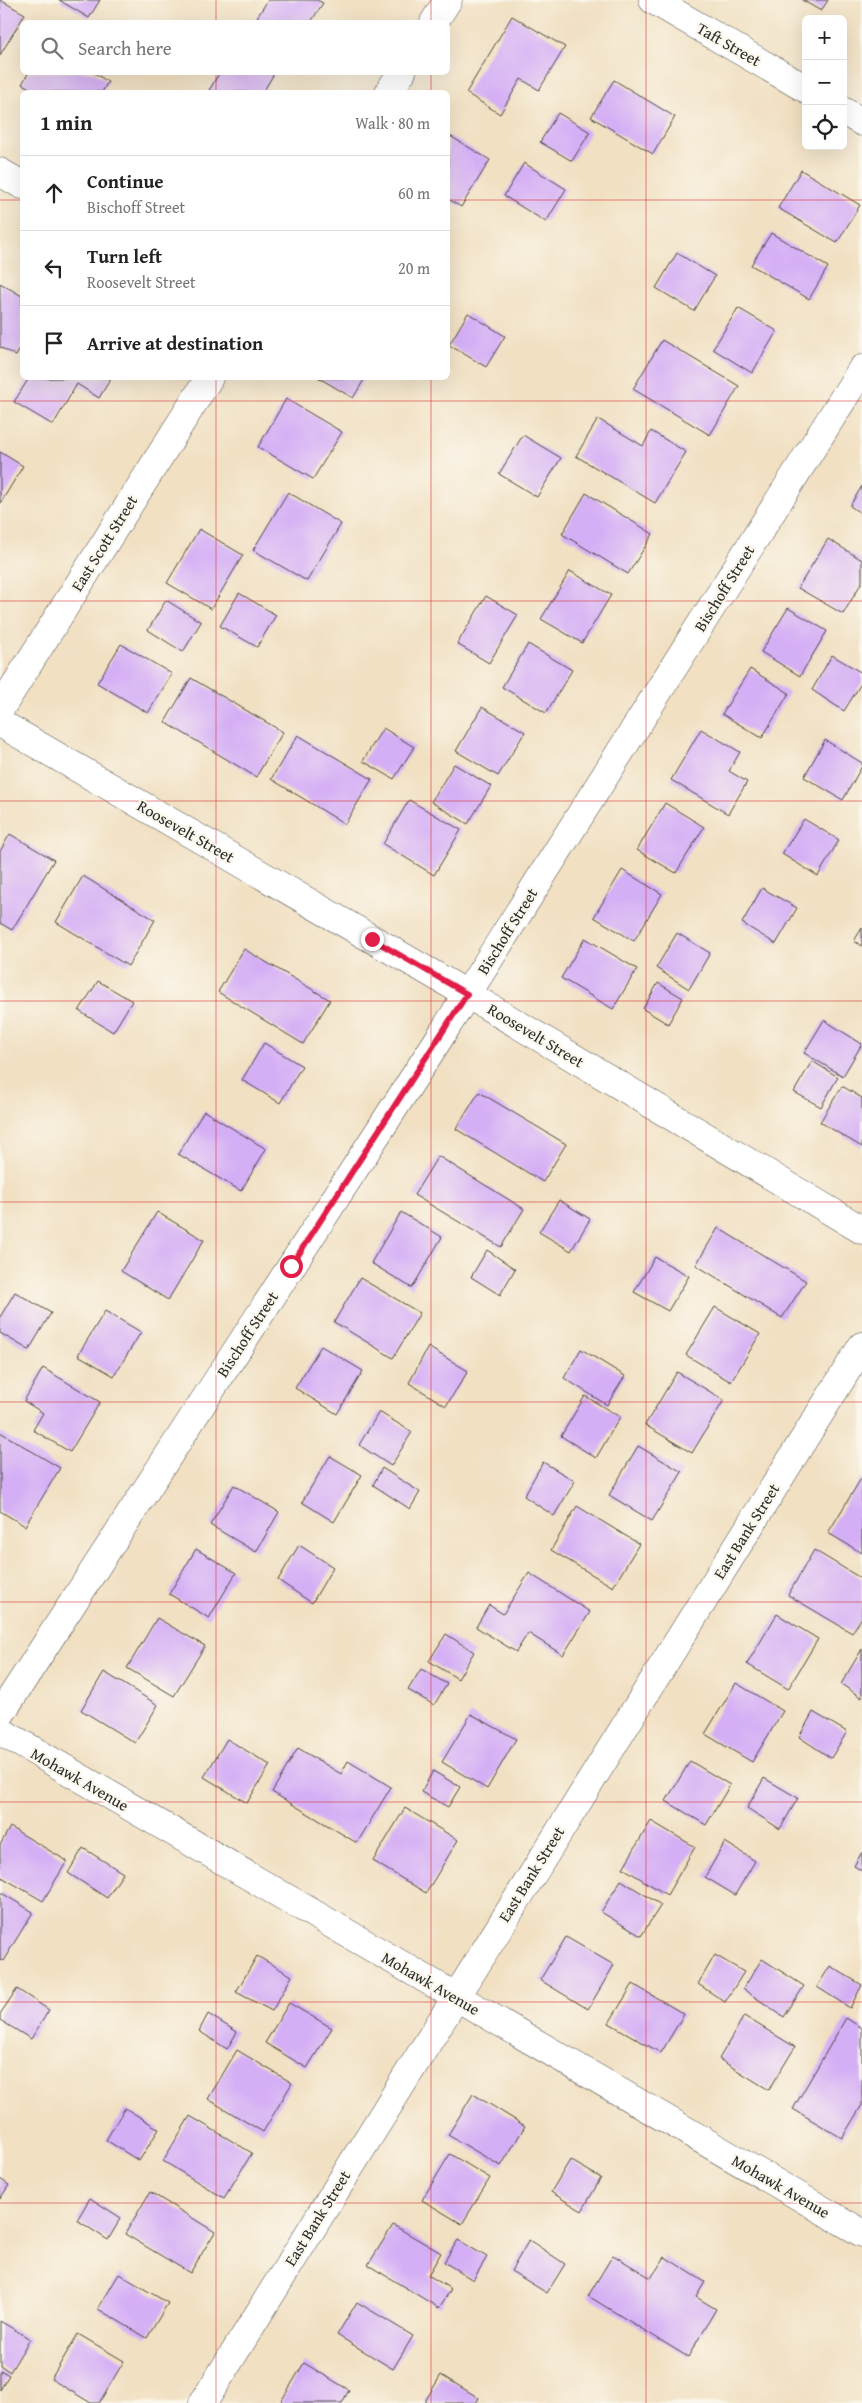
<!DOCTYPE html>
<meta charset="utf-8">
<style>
:root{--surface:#fff;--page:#f2f2f2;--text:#222;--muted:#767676;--line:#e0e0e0}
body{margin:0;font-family:"Gentium Book Plus",serif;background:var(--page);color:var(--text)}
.controls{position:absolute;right:15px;top:15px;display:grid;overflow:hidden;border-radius:8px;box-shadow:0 5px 20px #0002}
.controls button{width:45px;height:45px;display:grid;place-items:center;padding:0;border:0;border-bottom:1px solid var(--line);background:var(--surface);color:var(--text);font:25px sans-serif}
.stop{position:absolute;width:15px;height:15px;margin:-11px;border:4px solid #e11d48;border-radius:50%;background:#fff}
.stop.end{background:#e11d48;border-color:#fff;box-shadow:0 1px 5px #0008}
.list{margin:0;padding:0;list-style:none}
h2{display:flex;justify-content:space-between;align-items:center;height:65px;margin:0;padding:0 20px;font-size:21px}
h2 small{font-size:16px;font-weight:400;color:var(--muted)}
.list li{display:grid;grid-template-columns:32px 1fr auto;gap:15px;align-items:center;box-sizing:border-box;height:75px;padding:0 20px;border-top:1px solid var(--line)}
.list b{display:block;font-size:19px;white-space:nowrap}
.list p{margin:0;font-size:16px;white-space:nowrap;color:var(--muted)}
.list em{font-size:16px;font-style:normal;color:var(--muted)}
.icon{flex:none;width:28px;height:28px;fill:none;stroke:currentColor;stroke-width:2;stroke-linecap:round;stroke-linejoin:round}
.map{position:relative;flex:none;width:862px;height:2403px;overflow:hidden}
.search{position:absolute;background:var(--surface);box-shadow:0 5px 20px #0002;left:20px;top:20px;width:430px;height:55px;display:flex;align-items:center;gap:12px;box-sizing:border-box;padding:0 18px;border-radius:8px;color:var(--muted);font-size:19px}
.panel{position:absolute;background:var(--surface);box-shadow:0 5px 20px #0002;left:20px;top:90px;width:430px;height:290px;border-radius:8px}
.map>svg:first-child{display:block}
.building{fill:#d5aff5}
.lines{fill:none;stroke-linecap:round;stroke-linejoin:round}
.minor-casing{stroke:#494642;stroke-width:29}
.minor{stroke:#fff;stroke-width:28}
.route{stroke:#e11d48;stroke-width:6}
.grid{fill:none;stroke:#d62828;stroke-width:1;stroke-opacity:0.55}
.labels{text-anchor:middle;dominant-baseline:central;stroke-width:4.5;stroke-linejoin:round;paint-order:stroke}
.street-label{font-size:16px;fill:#2b2b2b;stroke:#fbf7ec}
</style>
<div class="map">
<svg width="862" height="2403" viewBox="0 0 862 2403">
<rect width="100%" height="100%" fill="#fbf7ec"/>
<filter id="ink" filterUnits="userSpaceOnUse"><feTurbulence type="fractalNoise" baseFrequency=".02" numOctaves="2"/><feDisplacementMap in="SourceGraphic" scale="10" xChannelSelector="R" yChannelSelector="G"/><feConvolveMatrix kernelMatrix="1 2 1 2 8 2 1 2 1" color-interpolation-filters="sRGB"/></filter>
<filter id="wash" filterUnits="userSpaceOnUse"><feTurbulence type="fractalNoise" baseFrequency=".0096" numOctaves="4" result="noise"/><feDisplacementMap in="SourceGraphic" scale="20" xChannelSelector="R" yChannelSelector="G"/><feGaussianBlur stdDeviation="1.12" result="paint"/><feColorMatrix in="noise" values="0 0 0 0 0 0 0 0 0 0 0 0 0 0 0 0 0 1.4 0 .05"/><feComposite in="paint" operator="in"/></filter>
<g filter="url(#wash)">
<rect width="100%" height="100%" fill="#f1e0c2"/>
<g id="blocks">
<g class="building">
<path d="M0,0L25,14L0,55Z"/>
<path d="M59,0H100L89,18Z"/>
<path d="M268,0H317L323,3L311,22H254Z"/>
<path d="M802,0H828L821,11Z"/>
<path d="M512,16L565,47L539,90L521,79L500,114L466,93Z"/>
<path d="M29,72H93L108,82L102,92H37L22,84Z"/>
<path d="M220,72H275L263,92H208Z"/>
<path d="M614,80L675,117L653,154L591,117Z"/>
<path d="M558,113L590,132L572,161L540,142Z"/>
<path d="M450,136L490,160L461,207L448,199V140Z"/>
<path d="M524,163L566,189L546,222L504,196Z"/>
<path d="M801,170L860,205L837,243L778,208Z"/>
<path d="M771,233L828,267L809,299L751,265Z"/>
<path d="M677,253L715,276L694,311L656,288Z"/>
<path d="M0,283L22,296V345L16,356L0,347Z"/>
<path d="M738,308L777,331L752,373L713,349Z"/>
<path d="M468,313L505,336L486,367L449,345Z"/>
<path d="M662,340L739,386L710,435L633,389Z"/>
<path d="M29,378H111L99,398L77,384L53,425L14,402Z"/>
<path d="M319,378H365L353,398Z"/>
<path d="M286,399L342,432L313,479L258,447Z"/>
<path d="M598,419L643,446L651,431L686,452L655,503L576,456Z"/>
<path d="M523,435L561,458L537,497L499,474Z"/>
<path d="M0,452L23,466L0,504Z"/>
<path d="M862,486V514L850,506Z"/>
<path d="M288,492L341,524L307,581L253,550Z"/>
<path d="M586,493L653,534L628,574L562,534Z"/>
<path d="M199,529L243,555L211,609L167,583Z"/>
<path d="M828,539L862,560V582L843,614L798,588Z"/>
<path d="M570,571L611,595L582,643L541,619Z"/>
<path d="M239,593L276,615L257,647L220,626Z"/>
<path d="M486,596L518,615L489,663L457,644Z"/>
<path d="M166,600L201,622L183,652L148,630Z"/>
<path d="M788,608L827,631L800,676L761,652Z"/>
<path d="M121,644L172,674L148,713L97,683Z"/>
<path d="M528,644L572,670L546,713L502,687Z"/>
<path d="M832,655L862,673V682L844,711L812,690Z"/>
<path d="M750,669L789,693L762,738L722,714Z"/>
<path d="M191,678L283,732L256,777L165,722Z"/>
<path d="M482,707L525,732L498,776L456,751Z"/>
<path d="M383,728L414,747L394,779L363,761Z"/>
<path d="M701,729L740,752L729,771L747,782L728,814L671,780Z"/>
<path d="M298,735L372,779L345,824L271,779Z"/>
<path d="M825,740L862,763V766L843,800L804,777Z"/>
<path d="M454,764L491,786L468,824L431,802Z"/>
<path d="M409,800L461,830L434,875L383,844Z"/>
<path d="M665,803L704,827L676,873L637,850Z"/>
<path d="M804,819L839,840L818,876L782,854Z"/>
<path d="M10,834L54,860L12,930L0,923V851Z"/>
<path d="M622,870L662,894L634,941L594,917Z"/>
<path d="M83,876L155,920L128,966L56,922Z"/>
<path d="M762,888L797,908L776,944L742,923Z"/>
<path d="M862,928V946L854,941Z"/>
<path d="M677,933L710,953L689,989L656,968Z"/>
<path d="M585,938L637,969L613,1009L561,978Z"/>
<path d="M244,949L330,1000L303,1044L218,992Z"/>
<path d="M98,981L132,1001L113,1032L79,1011Z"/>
<path d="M658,983L683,998L668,1024L643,1009Z"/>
<path d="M824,1020L862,1044L843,1076L804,1053Z"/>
<path d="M264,1043L302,1066L280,1103L242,1080Z"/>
<path d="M812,1061L838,1077L821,1107L794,1092Z"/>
<path d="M842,1086L862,1098V1147L820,1122Z"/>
<path d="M479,1092L566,1144L543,1182L456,1129Z"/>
<path d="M204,1111L266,1149L241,1191L178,1154Z"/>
<path d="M438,1156L524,1209L501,1247L414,1195Z"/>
<path d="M559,1200L590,1219L571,1251L539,1232Z"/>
<path d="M157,1212L204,1240L168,1300L121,1271Z"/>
<path d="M401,1212L442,1237L412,1288L371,1263Z"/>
<path d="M718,1228L806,1281L782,1318L696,1265Z"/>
<path d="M487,1250L515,1269L500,1295L471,1277Z"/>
<path d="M655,1257L689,1276L668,1311L634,1292Z"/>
<path d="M360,1278L420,1313L393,1358L334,1322Z"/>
<path d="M15,1292L51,1313L29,1350L0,1333V1317Z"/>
<path d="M715,1307L760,1334L731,1382L686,1355Z"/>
<path d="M105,1311L141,1332L114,1376L78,1355Z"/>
<path d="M321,1346L363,1371L337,1414L295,1388Z"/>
<path d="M428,1347L468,1371L446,1406L409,1383Z"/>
<path d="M581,1349L625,1376L607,1405L564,1378Z"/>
<path d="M43,1368L100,1402L70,1452L33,1430L43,1413L24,1401Z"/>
<path d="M677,1372L724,1400L692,1453L645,1425Z"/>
<path d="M585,1396L620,1417L596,1458L561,1436Z"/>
<path d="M379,1412L412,1432L391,1466L359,1445Z"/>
<path d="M0,1432L60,1468L25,1526L0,1511Z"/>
<path d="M638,1446L682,1472L652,1521L609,1495Z"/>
<path d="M330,1456L362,1475L334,1522L302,1502Z"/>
<path d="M543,1462L575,1481L554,1516L524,1496Z"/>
<path d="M382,1468L420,1492L410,1509L373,1485Z"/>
<path d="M862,1477V1553L828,1533Z"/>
<path d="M234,1485L279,1512L256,1552L210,1525Z"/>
<path d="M577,1506L639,1544L613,1587L551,1550Z"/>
<path d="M299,1545L333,1567L312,1603L278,1580Z"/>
<path d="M196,1549L236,1573L209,1618L169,1594Z"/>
<path d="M814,1550L862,1579V1617L852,1633L788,1595Z"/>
<path d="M529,1573L590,1612L563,1655L528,1633L516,1652L476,1627L489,1605L503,1614Z"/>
<path d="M777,1614L818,1639L788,1689L747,1664Z"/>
<path d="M157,1618L205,1646L174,1696L127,1668Z"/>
<path d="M446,1634L474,1652L458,1679L429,1661Z"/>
<path d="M862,1649V1698L841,1684Z"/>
<path d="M421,1669L447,1684L434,1705L408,1690Z"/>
<path d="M104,1672L158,1705L135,1743L81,1710Z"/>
<path d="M736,1683L783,1711L752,1762L705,1734Z"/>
<path d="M813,1712L847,1732L831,1758L799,1737Z"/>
<path d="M471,1714L516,1739L487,1789L442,1762Z"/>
<path d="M227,1739L270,1765L247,1803L204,1777Z"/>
<path d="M298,1748L341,1774L348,1761L391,1787L357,1843L272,1792Z"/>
<path d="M690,1761L730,1785L706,1825L666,1801Z"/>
<path d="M433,1771L460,1787L448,1807L421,1792Z"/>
<path d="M764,1778L798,1798L780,1829L747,1808Z"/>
<path d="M405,1808L458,1840L426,1893L373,1861Z"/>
<path d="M651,1821L695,1847L667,1895L623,1868Z"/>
<path d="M10,1827L67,1861L43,1901L0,1876V1845Z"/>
<path d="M725,1842L755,1861L735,1895L705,1877Z"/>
<path d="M83,1848L123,1873L107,1898L68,1873Z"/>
<path d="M862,1852V1871L854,1866Z"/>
<path d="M621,1880L661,1905L641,1936L601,1912Z"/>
<path d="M0,1892L33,1912L3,1961L0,1960Z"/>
<path d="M566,1937L614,1965L588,2009L540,1980Z"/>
<path d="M715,1955L744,1972L725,2002L698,1984Z"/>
<path d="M257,1956L292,1976L272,2011L236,1992Z"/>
<path d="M762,1959L804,1986L784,2017L743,1989Z"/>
<path d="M830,1966L862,1985L850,2008L817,1987Z"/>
<path d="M633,1984L684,2014L661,2053L609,2023Z"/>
<path d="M17,1989L49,2010L31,2039L0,2020V2014Z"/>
<path d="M289,2003L332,2028L307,2068L265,2043Z"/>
<path d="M208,2014L237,2032L227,2049L199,2031Z"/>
<path d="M744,2016L795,2047L769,2090L719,2059Z"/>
<path d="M846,2018L862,2028V2105L842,2138L793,2109Z"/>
<path d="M237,2050L292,2083L263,2132L208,2099Z"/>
<path d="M473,2094L525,2126L501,2166L448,2135Z"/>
<path d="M125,2108L159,2129L139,2161L106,2140Z"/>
<path d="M190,2116L252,2153L224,2198L163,2161Z"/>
<path d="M450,2154L490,2178L462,2224L422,2200Z"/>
<path d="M570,2160L601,2178L582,2211L551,2192Z"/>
<path d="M0,2179L9,2185L0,2199Z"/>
<path d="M150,2192L215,2232L190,2273L125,2234Z"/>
<path d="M90,2198L121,2218L108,2240L77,2220Z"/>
<path d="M393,2225L441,2253L428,2275L451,2289L439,2308L368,2265Z"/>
<path d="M458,2240L487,2257L473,2280L444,2262Z"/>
<path d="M529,2240L565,2264L547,2293L511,2271Z"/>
<path d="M613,2255L651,2278L665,2257L705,2282L696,2297L716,2309L688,2357L588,2296Z"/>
<path d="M119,2274L168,2303L147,2338L98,2309Z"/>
<path d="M357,2302L413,2336L393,2369L337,2335Z"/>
<path d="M0,2321L30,2339L10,2372L0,2365Z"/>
<path d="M78,2334L124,2361L99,2403H91L51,2379Z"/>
<path d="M304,2363L349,2390L342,2403H280Z"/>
<path d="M0,2370L9,2375L0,2390Z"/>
<path d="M441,2375L479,2398L476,2403H424Z"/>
</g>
</g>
</g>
<g filter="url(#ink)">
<use href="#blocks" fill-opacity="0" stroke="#494642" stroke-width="1"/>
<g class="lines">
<defs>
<g id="minor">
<path d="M653,0L806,89"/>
<path d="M434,22L448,0"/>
<path d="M389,92L402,72"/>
<path d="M843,111L862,122"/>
<path d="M0,172L22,185"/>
<path d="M0,709L209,378"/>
<path d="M0,723L467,994L862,1230"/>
<path d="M0,1715L442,1034L862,369"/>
<path d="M0,1731L862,2233"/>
<path d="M203,2403L862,1346"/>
</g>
</defs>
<use href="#minor" class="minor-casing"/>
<use href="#minor" class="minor"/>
</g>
</g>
<g class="lines" filter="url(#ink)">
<path class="route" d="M291,1266L467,994L372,939"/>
</g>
<path class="grid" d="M216,0V22M431,0V22M646,0V2403M216,72V92M431,72V92M0,200H22M448,200H862M216,378V2403M431,378V2403M0,401H862M0,601H862M0,801H862M0,1001H862M0,1202H862M0,1402H862M0,1602H862M0,1802H862M0,2002H862M0,2203H862"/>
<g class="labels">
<g class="street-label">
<text transform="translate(729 44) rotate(30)">Taft Street</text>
<text transform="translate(104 543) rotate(-58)">East Scott Street</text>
<text transform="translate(724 588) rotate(-58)">Bischoff Street</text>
<text transform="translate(186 831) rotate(30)">Roosevelt Street</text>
<text transform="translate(507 931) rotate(-58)">Bischoff Street</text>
<text transform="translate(536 1035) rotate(31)">Roosevelt Street</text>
<text transform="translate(247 1334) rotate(-57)">Bischoff Street</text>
<text transform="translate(746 1531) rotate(-58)">East Bank Street</text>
<text transform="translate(80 1779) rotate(30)">Mohawk Avenue</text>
<text transform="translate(531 1874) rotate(-58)">East Bank Street</text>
<text transform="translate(431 1983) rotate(30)">Mohawk Avenue</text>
<text transform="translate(781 2186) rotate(30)">Mohawk Avenue</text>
<text transform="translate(317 2218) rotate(-58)">East Bank Street</text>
</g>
</g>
</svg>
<div class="controls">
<button>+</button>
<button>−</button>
<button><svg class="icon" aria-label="locate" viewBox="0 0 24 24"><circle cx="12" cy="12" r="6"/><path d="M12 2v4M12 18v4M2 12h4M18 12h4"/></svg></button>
</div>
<div class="stop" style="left:291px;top:1266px"></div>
<div class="stop end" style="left:372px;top:939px"></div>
<div class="search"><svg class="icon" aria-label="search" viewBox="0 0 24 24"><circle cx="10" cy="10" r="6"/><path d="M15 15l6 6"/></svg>Search here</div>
<section class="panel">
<h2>1 min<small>Walk · 80 m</small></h2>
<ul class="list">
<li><svg class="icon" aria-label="ahead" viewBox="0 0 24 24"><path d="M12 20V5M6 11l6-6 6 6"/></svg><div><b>Continue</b><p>Bischoff Street</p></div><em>60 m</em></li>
<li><svg class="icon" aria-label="left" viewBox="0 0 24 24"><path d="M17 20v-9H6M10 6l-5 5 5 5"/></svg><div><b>Turn left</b><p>Roosevelt Street</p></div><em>20 m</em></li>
<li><svg class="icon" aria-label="arrive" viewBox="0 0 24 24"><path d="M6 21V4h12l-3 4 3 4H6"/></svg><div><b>Arrive at destination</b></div></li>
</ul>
</section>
</div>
